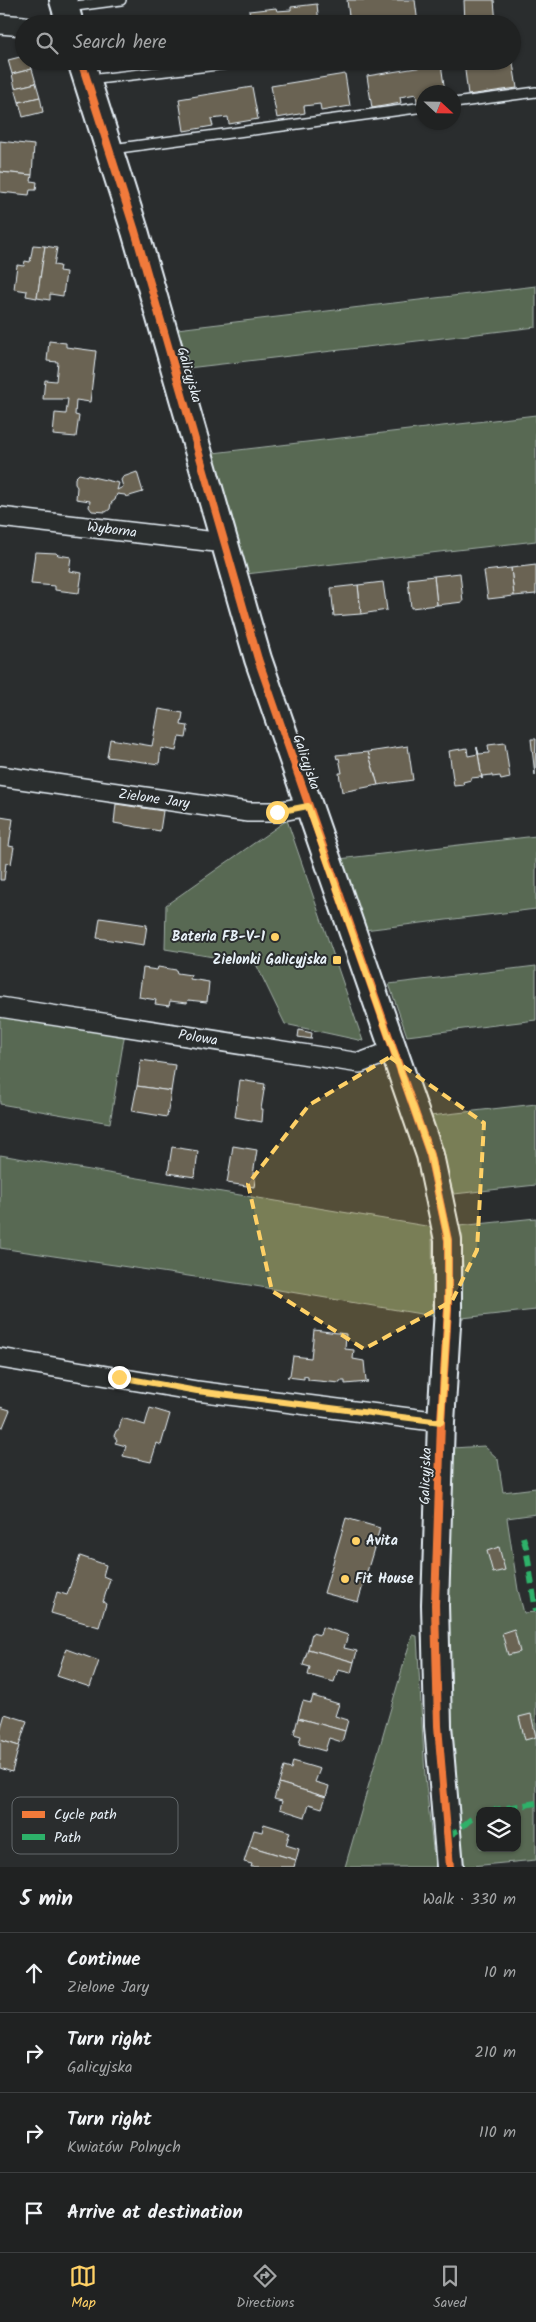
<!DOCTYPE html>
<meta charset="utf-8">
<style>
:root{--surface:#202222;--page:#2d2f2f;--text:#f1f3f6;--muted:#a2a4a5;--line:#3d3f40;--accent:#ffd166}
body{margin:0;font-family:Kalam,sans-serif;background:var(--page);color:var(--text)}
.controls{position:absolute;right:15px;bottom:15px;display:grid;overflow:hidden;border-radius:10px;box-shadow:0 1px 4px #0004}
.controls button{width:45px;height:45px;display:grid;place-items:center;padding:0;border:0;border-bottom:1px solid var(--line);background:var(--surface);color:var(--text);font:25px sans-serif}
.compass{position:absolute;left:416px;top:85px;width:45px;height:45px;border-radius:50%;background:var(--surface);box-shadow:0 1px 4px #0004;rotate:112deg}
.stop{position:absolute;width:15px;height:15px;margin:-11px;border:4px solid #ffd166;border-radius:50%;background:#fff}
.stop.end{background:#ffd166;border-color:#fff;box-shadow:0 1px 5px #0008}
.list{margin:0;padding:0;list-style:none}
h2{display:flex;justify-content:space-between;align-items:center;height:65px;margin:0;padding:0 20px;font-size:21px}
h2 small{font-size:16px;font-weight:400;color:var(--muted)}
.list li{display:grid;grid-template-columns:32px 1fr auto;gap:15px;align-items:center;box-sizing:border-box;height:80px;padding:0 20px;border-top:1px solid var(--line)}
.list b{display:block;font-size:19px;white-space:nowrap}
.list p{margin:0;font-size:16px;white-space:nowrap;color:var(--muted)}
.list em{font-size:16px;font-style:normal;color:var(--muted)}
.icon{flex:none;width:28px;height:28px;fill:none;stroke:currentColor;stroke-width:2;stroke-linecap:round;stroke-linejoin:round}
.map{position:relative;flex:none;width:536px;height:1867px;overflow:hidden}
.search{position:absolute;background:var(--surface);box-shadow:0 1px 4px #0004;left:15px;right:15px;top:15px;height:55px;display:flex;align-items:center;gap:12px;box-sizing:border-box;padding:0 18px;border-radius:28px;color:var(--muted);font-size:19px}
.sheet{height:385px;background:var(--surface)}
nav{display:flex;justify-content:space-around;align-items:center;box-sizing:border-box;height:70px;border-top:1px solid var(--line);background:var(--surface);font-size:14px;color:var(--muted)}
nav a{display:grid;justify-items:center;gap:2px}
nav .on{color:var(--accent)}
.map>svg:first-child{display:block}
.green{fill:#586953;stroke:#a0ada6;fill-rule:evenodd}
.building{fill:#6b6453;stroke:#e8f1f8}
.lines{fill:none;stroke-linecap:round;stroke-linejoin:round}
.lane-casing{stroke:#e8f1f8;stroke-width:12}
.street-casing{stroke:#e8f1f8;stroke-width:22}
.secondary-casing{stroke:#e8f1f8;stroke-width:30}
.lane{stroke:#2a2d2e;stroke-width:9}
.street{stroke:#2a2d2e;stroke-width:19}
.secondary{stroke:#2a2d2e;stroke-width:26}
.quiet{stroke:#2db169;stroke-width:6;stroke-dasharray:12 6;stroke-linecap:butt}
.cycleway-casing{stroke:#2a2d2e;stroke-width:11}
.cycleway{stroke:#f17a3a;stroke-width:8}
.route{stroke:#ffd166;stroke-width:6}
.marked{fill:#ffd166;fill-opacity:0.2;stroke:#ffd166;stroke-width:4;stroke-dasharray:10 6;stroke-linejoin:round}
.poi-dot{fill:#ffd166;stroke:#2a2d2e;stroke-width:2}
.labels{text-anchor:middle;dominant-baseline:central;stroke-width:4;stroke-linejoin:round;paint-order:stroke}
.street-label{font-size:14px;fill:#e8f1f8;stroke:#2a2d2e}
.poi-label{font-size:14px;font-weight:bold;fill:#e8f1f8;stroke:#2a2d2e;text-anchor:end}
.key{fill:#2a2d2e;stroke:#63686b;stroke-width:1}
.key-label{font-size:14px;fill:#e8f1f8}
</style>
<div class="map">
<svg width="536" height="1867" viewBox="0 0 536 1867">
<rect width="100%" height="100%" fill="#2a2d2e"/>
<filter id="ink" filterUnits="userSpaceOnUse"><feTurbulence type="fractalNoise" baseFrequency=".02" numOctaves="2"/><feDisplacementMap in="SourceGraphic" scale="10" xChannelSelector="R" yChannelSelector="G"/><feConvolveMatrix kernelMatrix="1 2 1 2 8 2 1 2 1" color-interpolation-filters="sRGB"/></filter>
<g filter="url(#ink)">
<g class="green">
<path d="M536,286V327L188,368L177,329Z"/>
<path d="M536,415V541L246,574L213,453Z"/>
<path d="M287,820L363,1041L285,1024L256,964L165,949L166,905Z"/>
<path d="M536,836V909L364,930L339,859Z"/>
<path d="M536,966V1020L407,1036L389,984Z"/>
<path d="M0,1012L125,1032L110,1123L0,1104Z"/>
<path d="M536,1104V1185L454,1194L430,1116Z"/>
<path d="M0,1155L432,1227L433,1316L249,1285L0,1248Z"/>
<path d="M536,1218V1310L462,1318L463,1266L459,1226Z"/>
<path d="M484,1446L498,1459L503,1492L536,1488V1514L507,1518L518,1590L524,1613L536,1612V1860L461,1867L446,1616L453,1448ZM480,1811H517V1848H480Z"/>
<path d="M412,1635L417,1636L425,1776L435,1867H345Z"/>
</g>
<g class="building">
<path d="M347,0H415L418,24H350Z"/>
<path d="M464,0H494L496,24H465Z"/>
<path d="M317,4L319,24H251L249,11L276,8L277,11L291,10V7Z"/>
<path d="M223,16V24H185L197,22V19Z"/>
<path d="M182,21L183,24H155Z"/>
<path d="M24,56V61H30L32,69L12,74L8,60Z"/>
<path d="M512,57L517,88L468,95L464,62L512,61Z"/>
<path d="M441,64L445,92H424V100L417,102L416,94L400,97L401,103L372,108L367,76Z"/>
<path d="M32,69L36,83L15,88L12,74Z"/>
<path d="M345,74L350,106L321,111L320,104L304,106L305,113L277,118L271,86Z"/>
<path d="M36,83L40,97L19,102L15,88Z"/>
<path d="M252,87L258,119L229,124L228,117L211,119L213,126L184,131L179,99Z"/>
<path d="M40,97L43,112L23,117L19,102Z"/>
<path d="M0,141L34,145L32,175L0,172Z"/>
<path d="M0,172L32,175L31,181L37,182L36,190H30L29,195L0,192Z"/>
<path d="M33,245L45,246L37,298L26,296L27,291L14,289L17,265L24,266L25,261L30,262Z"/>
<path d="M45,246L57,248L54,265L60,266L59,271L66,272L63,296L50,294V300L37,298Z"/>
<path d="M49,341L66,343V347L96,351L90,402L76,400L75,415L79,416L76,437L53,435L55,413L66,414L68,399H43L45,380L56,381L58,362L47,361Z"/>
<path d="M137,472L143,492L126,497L125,495L117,494L115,500L111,503L110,509L106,512L92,511L89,507L90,501L76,499L77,487L75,484V478L79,474L119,483L117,490L123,487L121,480L123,477Z"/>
<path d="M35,552L56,553L58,555L71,557L69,571L82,573L79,593L55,590V586L31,584Z"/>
<path d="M536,565V594L514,596L511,568Z"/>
<path d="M511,568L514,596L488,599L484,571Z"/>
<path d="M460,573L463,602L437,605L434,576Z"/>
<path d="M434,576L437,605L411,608L408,579Z"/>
<path d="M383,582L387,610L361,614L358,585Z"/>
<path d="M358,585L361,614L334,616L331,588Z"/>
<path d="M159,709L183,713L181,725L188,726L186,738L179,737L176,751L161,748L159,764L107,757L110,739L152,746Z"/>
<path d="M531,739H536L535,775Z"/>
<path d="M505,743L510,778L501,780L500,776L492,777V775L482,776V779L477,747L479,754L489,753L488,745Z"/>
<path d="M408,746L413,780L378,785L368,752Z"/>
<path d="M477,747L482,779L481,777L471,778V780L463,782L464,785L454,786L449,751L467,748L468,756L478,754Z"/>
<path d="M368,752L378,785L342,792L339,773H342L339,758L337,759L336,755Z"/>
<path d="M116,804L163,811L160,831L114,823Z"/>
<path d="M0,817L13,819L9,846L14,847L11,864L6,863L4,880H0Z"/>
<path d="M100,918L147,925L144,945L97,938Z"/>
<path d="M158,967L176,970L177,973L191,975L190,979L209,982L207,1002L188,1000L187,1003L170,1001L169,1006L155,1004L156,1000L139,997L143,968L157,970Z"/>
<path d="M299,1030L312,1033L311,1039L298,1037Z"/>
<path d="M141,1060L175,1065L171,1091L137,1086Z"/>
<path d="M240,1080L265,1084L261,1109H263L262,1122L235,1117Z"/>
<path d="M137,1086L171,1091L167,1117L132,1111Z"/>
<path d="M233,1146L257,1150L253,1175H256L254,1187L227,1183Z"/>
<path d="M172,1147L198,1151L195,1177L168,1173Z"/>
<path d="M314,1330L346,1334L345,1349L354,1350L353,1359L364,1361L366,1381L368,1382L345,1384V1381H340V1383L308,1380V1377L304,1376V1379L287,1377L290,1375L293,1356L311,1358Z"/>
<path d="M0,1407L10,1410L3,1427L0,1426Z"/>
<path d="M150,1408L170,1414L161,1445L157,1443L151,1462L123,1456L126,1446L115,1443L117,1440L114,1436L116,1431L119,1429L122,1418L145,1425Z"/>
<path d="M346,1518L380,1528L358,1602L324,1593Z"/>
<path d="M499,1547L505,1570L493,1573L487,1551Z"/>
<path d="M80,1556L106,1565L103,1576L110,1579L103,1602L106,1604L99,1627L51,1613L57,1592L67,1595Z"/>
<path d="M322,1627L348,1635L344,1648L357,1651L354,1662L308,1649L312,1633L320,1635Z"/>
<path d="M514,1629L520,1652L508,1655L502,1633Z"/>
<path d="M66,1649L99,1661L90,1687L57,1676Z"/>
<path d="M308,1649L354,1662L351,1673L338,1670L334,1682L308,1675L310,1667L303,1665Z"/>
<path d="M313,1696L339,1704L335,1716L348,1720L345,1731L298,1718L303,1701L311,1703Z"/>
<path d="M5,1714L27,1721L19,1746L0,1740V1731Z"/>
<path d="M531,1714L536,1737L525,1740L519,1717Z"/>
<path d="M298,1718L345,1731L342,1742L329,1738L325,1751L299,1744L301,1736L294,1734Z"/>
<path d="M0,1740L19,1746L12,1772L0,1768Z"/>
<path d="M293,1761L320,1769L315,1782L329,1786L326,1797L279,1783L284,1767L291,1769Z"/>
<path d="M279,1783L326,1797L322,1808L309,1804L305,1817L280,1809L282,1801L274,1799Z"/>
<path d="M264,1824L290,1832L286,1845L299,1849L296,1860L249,1846L254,1830L262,1832Z"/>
<path d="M249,1846L296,1860L294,1867H251L252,1864L244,1862Z"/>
</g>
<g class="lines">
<defs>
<g id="lane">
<path d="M68,7L121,0"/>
<path d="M89,80L252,61"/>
<path d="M454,103L536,92"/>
<path d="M112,149L424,107"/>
</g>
<g id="street">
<path d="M0,24L24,26"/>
<path d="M0,517L224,543"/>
<path d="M0,776L248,812H277L308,806"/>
<path d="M0,1007L360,1063L394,1050"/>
<path d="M0,1358L197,1391L441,1422"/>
</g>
<g id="secondary">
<path d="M63,0L70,24"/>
<path d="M81,61L135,231L258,659L430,1155L448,1240V1309L441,1422L435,1605L438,1726L450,1867"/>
</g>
</defs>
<use href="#lane" class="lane-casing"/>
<use href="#street" class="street-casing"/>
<use href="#secondary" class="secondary-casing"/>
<use href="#lane" class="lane"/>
<use href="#street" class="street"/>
<use href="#secondary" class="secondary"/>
<g class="quiet">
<path d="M523,1537L526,1547L536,1611"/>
<path d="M489,1811L536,1803"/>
<path d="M447,1836C460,1832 467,1819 480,1814"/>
</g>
<defs>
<path id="cycleway" d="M81,61L135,231L258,659L430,1155L448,1240V1309L441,1422L435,1605L438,1726L450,1867"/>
</defs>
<use href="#cycleway" class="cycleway-casing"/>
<use href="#cycleway" class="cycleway"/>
</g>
</g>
<g class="lines" filter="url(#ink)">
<path class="route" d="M119,1377L197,1391L441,1422L448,1308V1240L430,1155L308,806L277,812"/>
</g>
<path class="marked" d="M390,1057L484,1123L477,1250L452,1301L364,1349L272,1291L248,1184L309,1105Z"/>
<g class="poi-dot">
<circle cx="275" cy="937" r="5"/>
<rect x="332" y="955" width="10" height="10" rx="2.5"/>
<circle cx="356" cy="1541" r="5"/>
<circle cx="345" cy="1579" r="5"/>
</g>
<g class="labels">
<g class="street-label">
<text transform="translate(189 375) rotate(74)">Galicyjska</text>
<text transform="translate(112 530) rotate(7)">Wyborna</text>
<text transform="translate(306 762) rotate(71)">Galicyjska</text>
<text transform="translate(154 799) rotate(8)">Zielone Jary</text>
<text transform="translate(198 1038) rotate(9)">Polowa</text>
<text transform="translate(426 1476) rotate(-88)">Galicyjska</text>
</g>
<g class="poi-label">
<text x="265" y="937">Bateria FB-V-1</text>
<text x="327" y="960">Zielonki Galicyjska</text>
<text x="366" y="1541" text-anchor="start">Avita</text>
<text x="355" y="1579" text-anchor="start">Fit House</text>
</g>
</g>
<rect x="12" y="1797" width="166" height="57" rx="8" class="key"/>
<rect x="22" y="1811" width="23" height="7" fill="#f17a3a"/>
<rect x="22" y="1834" width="23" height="6" fill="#2db169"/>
<g class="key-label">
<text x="54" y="1819">Cycle path</text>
<text x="54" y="1842">Path</text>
</g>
</svg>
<div class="controls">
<button><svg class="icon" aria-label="layers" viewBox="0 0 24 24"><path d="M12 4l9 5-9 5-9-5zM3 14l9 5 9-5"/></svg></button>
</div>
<svg class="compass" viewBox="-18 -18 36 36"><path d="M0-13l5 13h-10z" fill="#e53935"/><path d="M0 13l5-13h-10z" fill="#a2a4a5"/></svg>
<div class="stop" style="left:277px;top:812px"></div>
<div class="stop end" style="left:119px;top:1377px"></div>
<div class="search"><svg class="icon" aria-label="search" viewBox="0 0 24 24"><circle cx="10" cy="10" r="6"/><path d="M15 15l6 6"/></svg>Search here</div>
</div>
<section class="sheet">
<h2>5 min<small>Walk · 330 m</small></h2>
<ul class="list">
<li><svg class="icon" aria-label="ahead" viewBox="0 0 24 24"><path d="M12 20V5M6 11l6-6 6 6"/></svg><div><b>Continue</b><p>Zielone Jary</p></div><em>10 m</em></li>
<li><svg class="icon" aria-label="right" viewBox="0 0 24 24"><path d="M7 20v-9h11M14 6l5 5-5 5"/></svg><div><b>Turn right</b><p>Galicyjska</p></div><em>210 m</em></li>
<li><svg class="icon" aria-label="right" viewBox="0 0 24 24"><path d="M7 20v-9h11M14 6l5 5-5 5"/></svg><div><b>Turn right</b><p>Kwiatów Polnych</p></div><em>110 m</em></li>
<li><svg class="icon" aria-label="arrive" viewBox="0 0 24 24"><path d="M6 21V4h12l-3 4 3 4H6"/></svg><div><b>Arrive at destination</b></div></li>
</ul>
</section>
<nav>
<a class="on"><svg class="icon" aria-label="map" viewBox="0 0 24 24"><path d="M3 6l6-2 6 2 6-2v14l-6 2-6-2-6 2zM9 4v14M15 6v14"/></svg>Map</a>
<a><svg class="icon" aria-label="directions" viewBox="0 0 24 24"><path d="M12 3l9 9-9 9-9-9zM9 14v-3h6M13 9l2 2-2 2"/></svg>Directions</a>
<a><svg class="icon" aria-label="saved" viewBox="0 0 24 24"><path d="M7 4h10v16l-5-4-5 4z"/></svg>Saved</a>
</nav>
